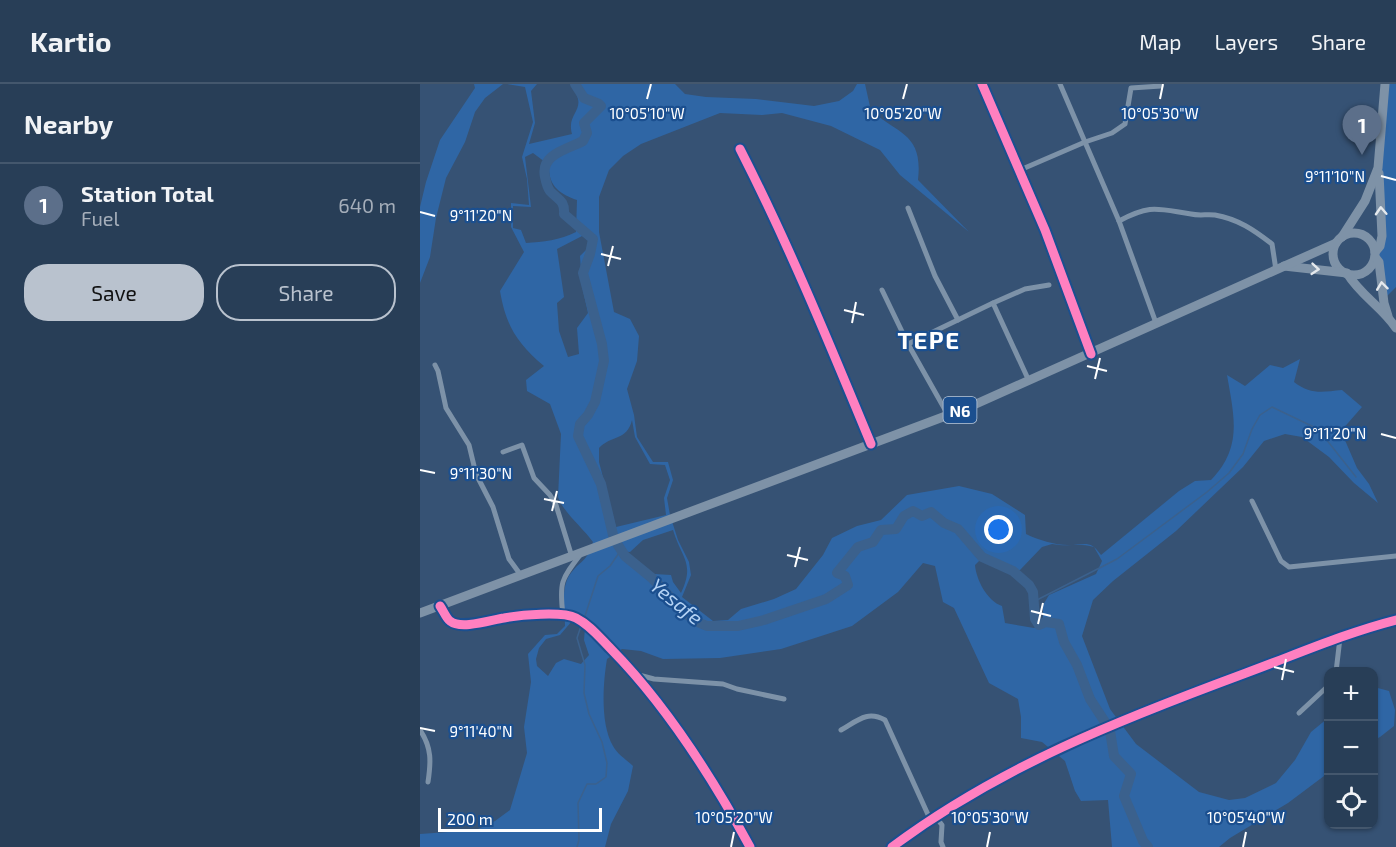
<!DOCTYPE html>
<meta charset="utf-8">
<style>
:root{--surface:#283e57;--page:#30455d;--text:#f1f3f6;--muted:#a5aeba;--line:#44576d;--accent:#b9c2ce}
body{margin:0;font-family:"Exo 2",sans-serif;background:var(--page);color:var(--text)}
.controls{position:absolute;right:18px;bottom:18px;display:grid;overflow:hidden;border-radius:12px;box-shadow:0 2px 4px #0004}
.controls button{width:54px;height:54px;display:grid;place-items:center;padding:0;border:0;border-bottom:2px solid var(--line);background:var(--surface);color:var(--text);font:30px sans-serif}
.scale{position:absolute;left:18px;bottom:15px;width:164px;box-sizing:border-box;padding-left:6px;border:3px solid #fff;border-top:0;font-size:16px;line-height:21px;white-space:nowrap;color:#fff;-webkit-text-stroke:4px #1b4f8f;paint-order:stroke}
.you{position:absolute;left:579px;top:446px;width:21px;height:21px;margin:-15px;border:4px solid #fff;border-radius:50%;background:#1a73e8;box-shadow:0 0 0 9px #1a73e833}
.badge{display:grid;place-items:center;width:39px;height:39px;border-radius:50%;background:var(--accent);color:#fff;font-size:20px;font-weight:700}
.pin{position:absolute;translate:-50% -50px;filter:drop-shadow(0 2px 3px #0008)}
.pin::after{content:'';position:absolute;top:32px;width:21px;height:18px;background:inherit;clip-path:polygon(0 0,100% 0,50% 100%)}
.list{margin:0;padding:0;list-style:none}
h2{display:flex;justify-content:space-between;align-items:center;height:78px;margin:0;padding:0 24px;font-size:26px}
h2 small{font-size:20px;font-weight:400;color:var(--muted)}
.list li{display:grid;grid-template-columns:39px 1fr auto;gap:18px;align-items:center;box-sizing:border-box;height:84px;padding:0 24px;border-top:2px solid var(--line)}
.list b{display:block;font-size:22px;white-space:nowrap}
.list p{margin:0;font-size:20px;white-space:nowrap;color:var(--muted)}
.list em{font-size:20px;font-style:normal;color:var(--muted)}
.actions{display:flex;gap:12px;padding:18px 24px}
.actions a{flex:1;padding:14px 0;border:2px solid var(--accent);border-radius:24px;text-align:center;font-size:21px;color:var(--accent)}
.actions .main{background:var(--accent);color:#111}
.icon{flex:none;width:33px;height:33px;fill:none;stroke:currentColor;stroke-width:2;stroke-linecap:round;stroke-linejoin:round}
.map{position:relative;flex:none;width:976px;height:763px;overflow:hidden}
header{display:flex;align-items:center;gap:36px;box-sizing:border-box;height:84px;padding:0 30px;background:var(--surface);border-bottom:2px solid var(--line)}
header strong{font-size:28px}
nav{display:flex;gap:33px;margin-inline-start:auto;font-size:21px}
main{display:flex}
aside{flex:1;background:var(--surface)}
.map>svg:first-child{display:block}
.green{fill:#2f66a5;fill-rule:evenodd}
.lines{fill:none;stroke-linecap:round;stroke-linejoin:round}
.stream{stroke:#3b618d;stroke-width:1.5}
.river{stroke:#3b618d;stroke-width:10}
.street{stroke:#7d92a8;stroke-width:5}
.secondary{stroke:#798da4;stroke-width:7}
.highway{stroke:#7e92a7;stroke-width:9}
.cycleway-casing{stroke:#1b4f8f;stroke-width:13}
.cycleway{stroke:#ff80c0;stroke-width:9}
.oneway{stroke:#e5e9ed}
.ticks{fill:none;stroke:#fff;stroke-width:2}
.labels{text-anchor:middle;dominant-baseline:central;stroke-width:4.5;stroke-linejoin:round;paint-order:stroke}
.shield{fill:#1b4f8f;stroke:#bbcadd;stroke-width:1.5}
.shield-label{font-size:16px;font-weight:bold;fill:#fff}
.water-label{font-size:20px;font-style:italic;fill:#b5d3f5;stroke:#1b4f8f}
.district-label{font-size:24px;font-weight:bold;letter-spacing:1.5px;fill:#fff;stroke:#1b4f8f}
.ticks-label{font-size:15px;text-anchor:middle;fill:#fff;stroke:#1b4f8f;stroke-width:4.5;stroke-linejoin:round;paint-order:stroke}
</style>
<header>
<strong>Kartio</strong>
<nav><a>Map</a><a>Layers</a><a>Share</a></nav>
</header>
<main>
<aside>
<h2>Nearby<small></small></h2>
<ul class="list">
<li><span class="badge" style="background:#5c6f8a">1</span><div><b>Station Total</b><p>Fuel</p></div><em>640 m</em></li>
</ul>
<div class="actions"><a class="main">Save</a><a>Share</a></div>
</aside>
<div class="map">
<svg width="976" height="763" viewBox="0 0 976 763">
<rect width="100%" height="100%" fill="#365274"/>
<g class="green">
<path d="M54,0H83L65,14L55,28L45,58L26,94L16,134L10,173L0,199V123L6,98L20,56L55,4Z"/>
<path d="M87,0H117L111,7L115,39L109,60L152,50C147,32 161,28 158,15C157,10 153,4 151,0H255L265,10L286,13L336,15L394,22L419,17L433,7L437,0H445L451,27C481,51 503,51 498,96L549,148L480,91L460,66L411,42L362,29L342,31L300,29L221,60L203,72L189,86L179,113V148L194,228L210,235L219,252L217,277L207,305L214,331L217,353L233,378H248L253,396L247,414L250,431L258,456L269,478L271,491L262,513L293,537L308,536L321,525L354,515L376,505L403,471L412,454L437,442L461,436L487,411L539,402L572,410L605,431L606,450C618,456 635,461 648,461C665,461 670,455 681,471L759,407L775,397L791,396C823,363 814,332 807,291L825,302L850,281L863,284L880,275L874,298C891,311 902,308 922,306L942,323L921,347L937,384L949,400L958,419L934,399L909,373L882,353L865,350L844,357L823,383L756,447L693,497L673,516L662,552L690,625L716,660L779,708L809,716L825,714L856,699L875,676L891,648L908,634V689L868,719L810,754L799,763H692L688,716L661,717L655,707L645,677L622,658L601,654V633L598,615L569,599L534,524L523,518L515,482L503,479L478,508L432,542L361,565L300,574L243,575L221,567L202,565L187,575C183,599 180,640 193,662C197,670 207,676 213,682L208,707L191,740L185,763H0V750L56,746L75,737L90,726L107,669L104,643L111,598L108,570L125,551L137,550L145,542C145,526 140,503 151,489C163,474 166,479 173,458C163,444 143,428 138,413L141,350L130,320L107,307L106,296L124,282C97,259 86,242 80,207L104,168L91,143V119L109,121L107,95L102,73L113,38L105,3ZM113,69L129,81C128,102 140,110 157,116L156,148C140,156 123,158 106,159L101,146L93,144V122L111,123L105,73ZM162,152L168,156L169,163L160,172L162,202L168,229L157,244L159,270L148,273L139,247L137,219L144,213L137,165ZM212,336L215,353L230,380L245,381L250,396L244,414L246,431L196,443L179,378V364C191,351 207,357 212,336ZM253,446C262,475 275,479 261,509L253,498L251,491L234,490L231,493L216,483L201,467L210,468L223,456ZM632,460C647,463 660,459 674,463L682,477L676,490L629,511L623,521V533L619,541L614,544L585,539L582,522C567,517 556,495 555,481L562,474L593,487L600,486L622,463ZM152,537L165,544L164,556L169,571L161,580L144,575L136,579L128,592L117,582L116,575L119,564L126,555L140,551Z"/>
<path d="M961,0H976V203L962,217L956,116L960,90Z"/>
<path d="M954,603L969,607L975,626L974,642L960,653L954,656Z"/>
</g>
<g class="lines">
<g class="stream">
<path d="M613,518L697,475L787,408L809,389L823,370L832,345L840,331L852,323L898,345L936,393"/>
<path d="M164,535L178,492L190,482L201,466"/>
<path d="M157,763L159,756L158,719L167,700H176L186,693L187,679L182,658L169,630L164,609L165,581L157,554L162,539"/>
</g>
<g class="river">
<path d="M155,0L164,14L179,20L181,22L164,39L167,49L163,57C148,65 120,70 125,93C126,98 127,103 130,107C138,116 145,116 144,130L173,155L170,170L163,189L182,260L184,277L175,318L168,331L160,340L158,352L181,400L194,455L205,472L232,494L264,528L275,537L287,542H318L344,536L406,515L428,501L425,492L417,489L438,463L453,458L461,446L476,445L484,432L493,427L502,432L511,428L524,439L538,445L562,473L593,487L609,501L613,508L615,535L619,541L626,538L639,540L644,558L657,581L670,615L685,638"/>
<path d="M690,647L694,672L711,690L704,712L723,757L728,763"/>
</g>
<g class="street">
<path d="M562,0L625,146L671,270"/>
<path d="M640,0L699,137L736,239"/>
<path d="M320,65C369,161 410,261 451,360"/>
<path d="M600,86L665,58L692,49L705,40L711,4L741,2"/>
<path d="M488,124L515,192L538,236"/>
<path d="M699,137C731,120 737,125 771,130C779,132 787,130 795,131C818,135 834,146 852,160L856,186"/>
<path d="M462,206L488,260L528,331"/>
<path d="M573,219L605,205L629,201"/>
<path d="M488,260L573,219L609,297"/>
<path d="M15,281L18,287L26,324L49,361L56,390L73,423L89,475L100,490"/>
<path d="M83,368L102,361L114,394L130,411L136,421L152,473"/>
<path d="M832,417L861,477L869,483L976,472"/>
<path d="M20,522C23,526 26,534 30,537C41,546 71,536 84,534C100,531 142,527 156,534C170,541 180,554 191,565C247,622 292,693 330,763"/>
<path d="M143,531C139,499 141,495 161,470"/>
<path d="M916,588L920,554"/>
<path d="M215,590L234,595L303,600L317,605L364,615"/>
<path d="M879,629L908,602"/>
<path d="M0,646C12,664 11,678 8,698"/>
<path d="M421,646C437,637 447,626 465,636L510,735"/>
<path d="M515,732L522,741L521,758L523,763"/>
</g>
<path class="secondary" d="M472,763C581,682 699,636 826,589C875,571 925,549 976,536"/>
<g class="highway">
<circle cx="934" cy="170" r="21"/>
<path d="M922,153L945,117L958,84L965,0"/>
<path d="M955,168L960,162L962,152L959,89"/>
<path d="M955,173L959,178L964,219L968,232"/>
<path d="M864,182L927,189C940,211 962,223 976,244"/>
<path d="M0,529L547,324L916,159"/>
</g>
<defs>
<g id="cycleway">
<path d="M562,0L625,146L671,270"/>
<path d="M320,65C369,161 410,261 451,360"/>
<path d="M20,522C23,526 26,534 30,537C41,546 71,536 84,534C100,531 142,527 156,534C170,541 180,554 191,565C247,622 292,693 330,763"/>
<path d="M472,763C581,682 699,636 826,589C875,571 925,549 976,536"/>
</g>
</defs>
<use href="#cycleway" class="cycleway-casing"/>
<use href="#cycleway" class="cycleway"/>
</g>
<defs><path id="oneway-chevron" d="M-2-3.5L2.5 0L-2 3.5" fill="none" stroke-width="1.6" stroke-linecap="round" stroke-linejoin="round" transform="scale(1.5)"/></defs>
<g class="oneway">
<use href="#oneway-chevron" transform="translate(961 127) rotate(-93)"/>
<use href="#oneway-chevron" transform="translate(895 185) rotate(5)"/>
<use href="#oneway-chevron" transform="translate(962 202) rotate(-97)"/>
</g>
<path class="ticks" d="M227,15L231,0M483,15L487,0M740,15L743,0M961,92L976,96M0,128L15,132M181,170L201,175M188,182L193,162M424,226L444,231M432,239L436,218M667,282L687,287M675,295L680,274M961,350L976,354M0,386L15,389M124,415L144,419M132,427L137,407M367,471L388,476M375,483L380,463M611,527L631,532M618,540L623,519M854,583L874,588M862,596L866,575M0,644L15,647M311,763L314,748M567,763L570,748M823,763L826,748"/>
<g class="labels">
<rect class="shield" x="523.5" y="313" width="33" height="26" rx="4.5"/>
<g class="shield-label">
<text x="540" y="326">N6</text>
</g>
<g class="water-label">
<text transform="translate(257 517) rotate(39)">Yesafe</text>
</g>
<g class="district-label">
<text x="509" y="255">TEPE</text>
</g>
</g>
<g class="ticks-label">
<text x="227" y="35">10°05'10"W</text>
<text x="483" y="35">10°05'20"W</text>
<text x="740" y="35">10°05'30"W</text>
<text x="915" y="98">9°11'10"N</text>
<text x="61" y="137">9°11'20"N</text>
<text x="915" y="355">9°11'20"N</text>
<text x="61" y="395">9°11'30"N</text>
<text x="61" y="653">9°11'40"N</text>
<text x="314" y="739">10°05'20"W</text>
<text x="570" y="739">10°05'30"W</text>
<text x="826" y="739">10°05'40"W</text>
</g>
</svg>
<div class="controls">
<button>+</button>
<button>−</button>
<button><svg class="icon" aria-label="locate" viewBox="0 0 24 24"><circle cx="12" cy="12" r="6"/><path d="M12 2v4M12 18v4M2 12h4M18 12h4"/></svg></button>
</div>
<div class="scale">200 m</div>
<div class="you"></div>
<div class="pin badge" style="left:942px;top:71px;background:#5c6f8a">1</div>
</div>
</main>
